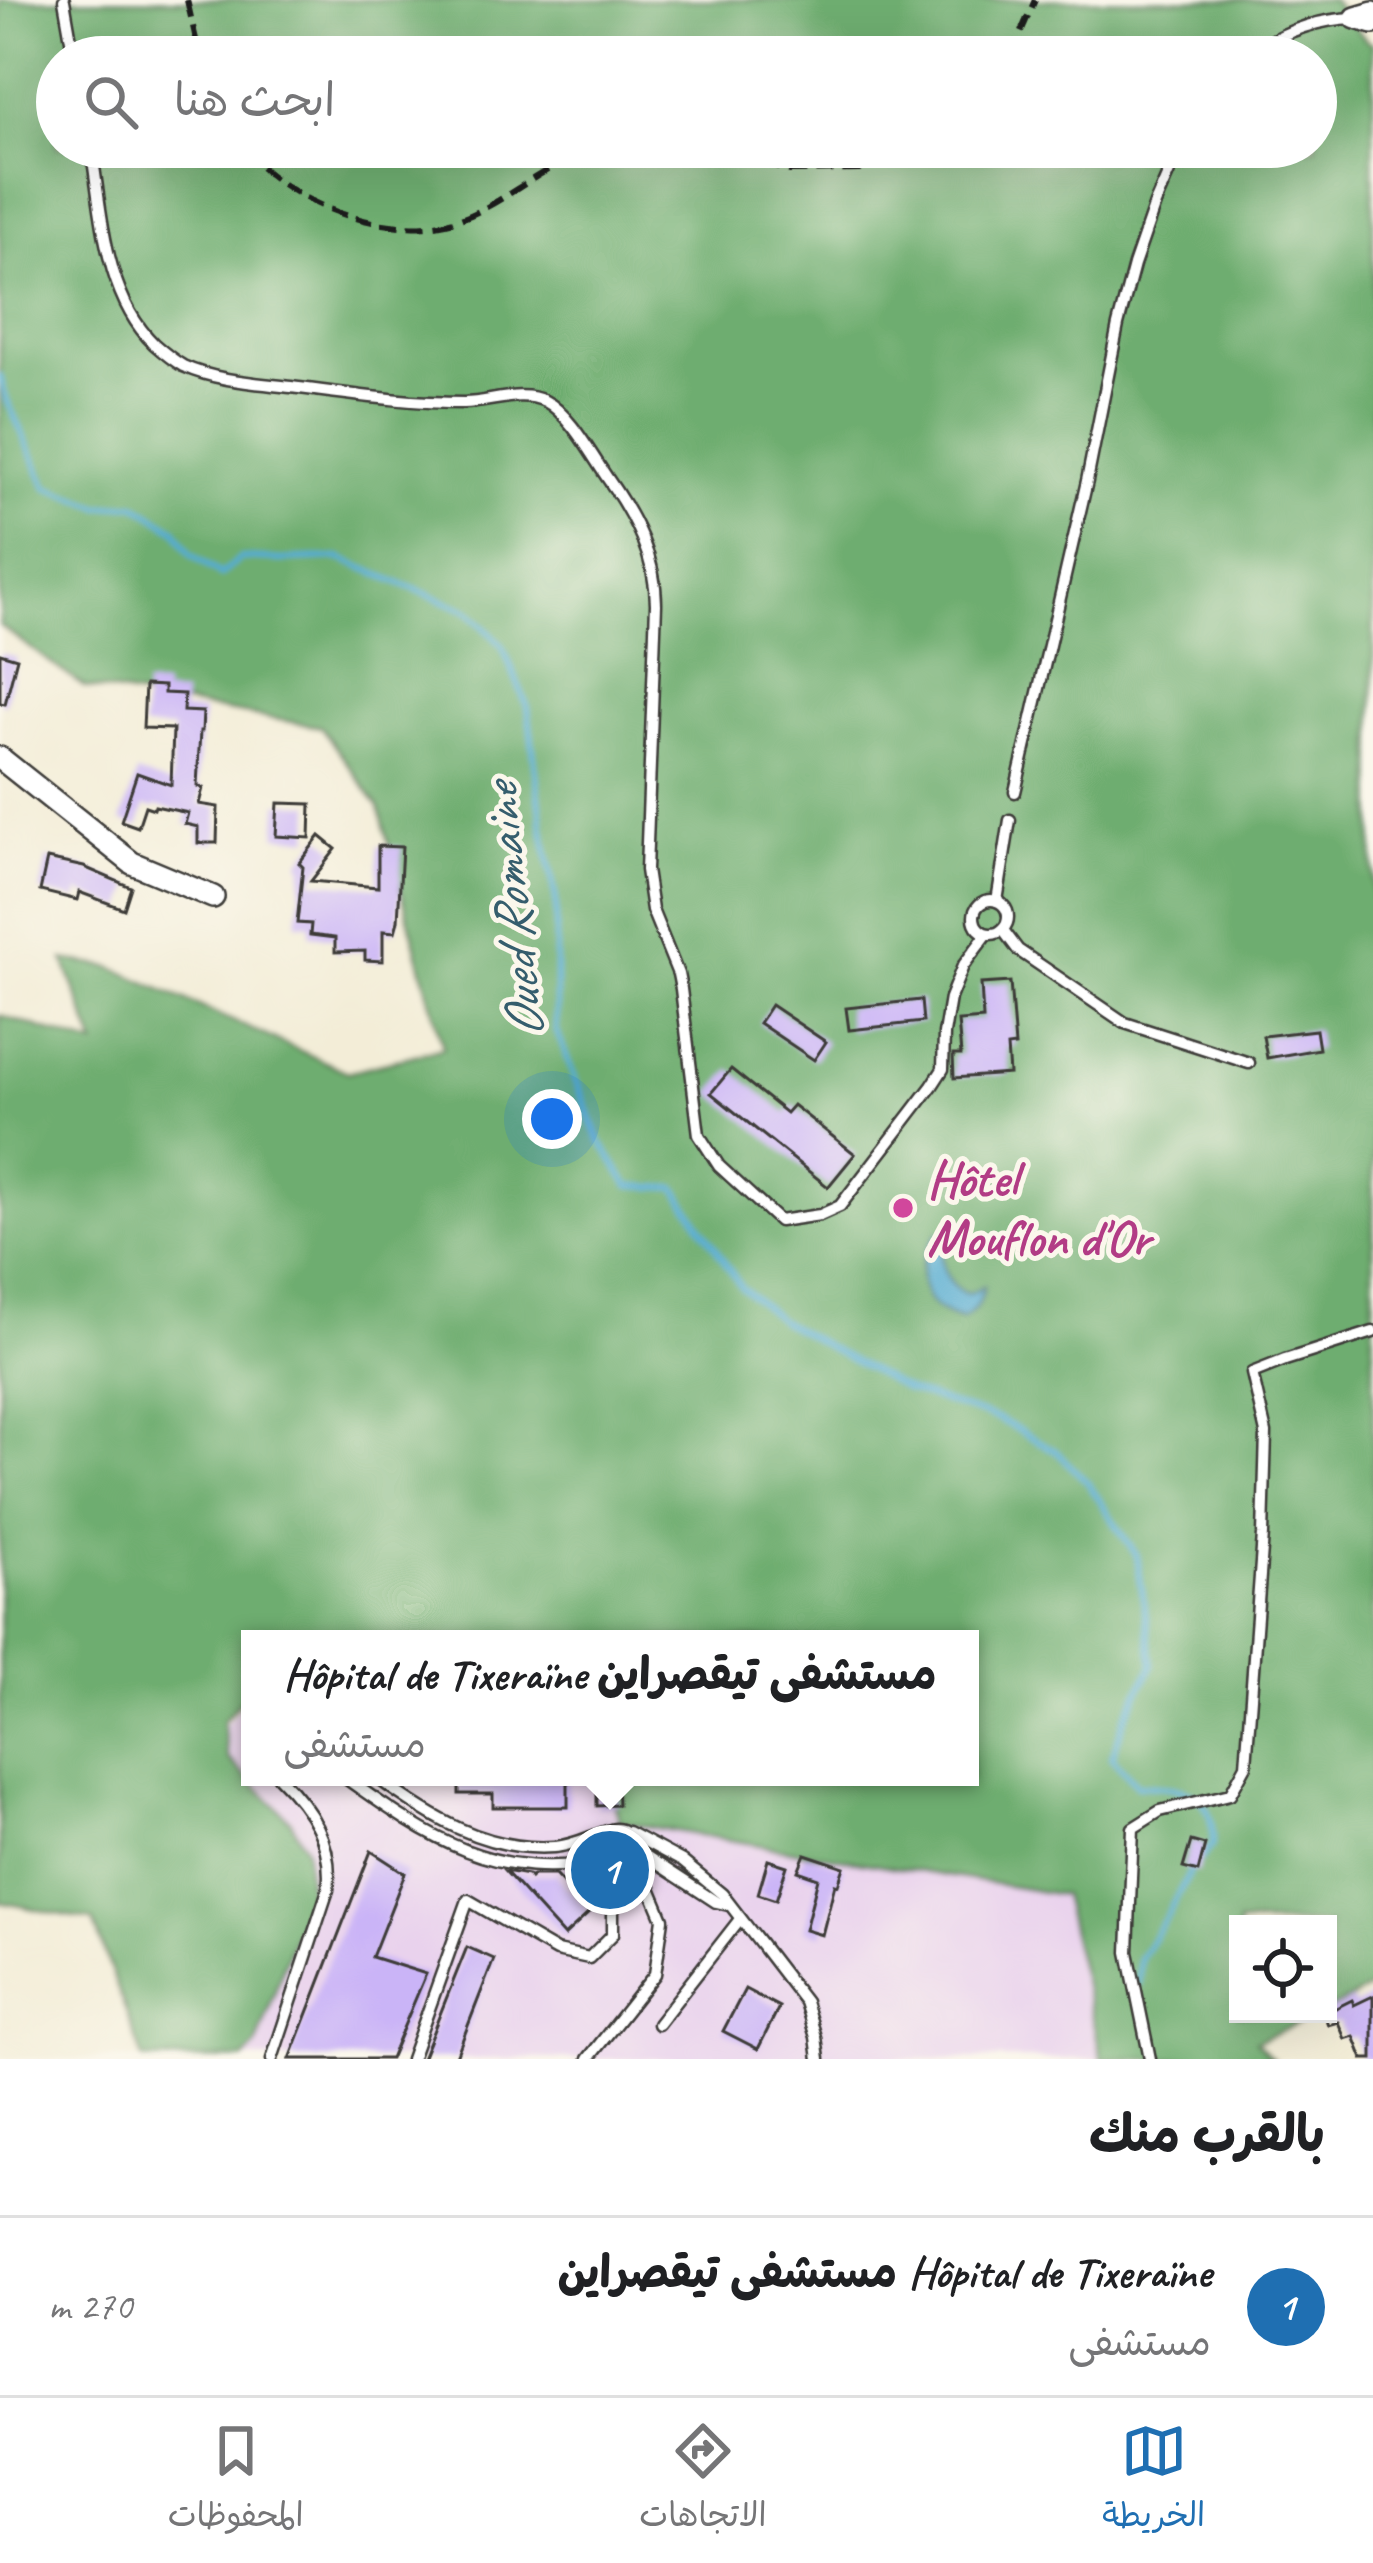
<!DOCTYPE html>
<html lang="ar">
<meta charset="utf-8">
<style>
:root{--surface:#fff;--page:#f2f2f2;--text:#202124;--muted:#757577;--line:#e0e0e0;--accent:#1f6fb2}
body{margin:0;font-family:Caveat,"Playpen Sans Arabic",sans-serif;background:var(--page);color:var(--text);direction:rtl}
.controls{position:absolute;right:36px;bottom:36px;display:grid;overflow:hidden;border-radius:0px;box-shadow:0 12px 48px #0002}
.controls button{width:108px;height:108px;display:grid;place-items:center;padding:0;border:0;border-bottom:3px solid var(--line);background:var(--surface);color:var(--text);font:60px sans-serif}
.you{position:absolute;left:552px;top:1119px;width:42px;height:42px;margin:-30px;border:9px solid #fff;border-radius:50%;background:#1a73e8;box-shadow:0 0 0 18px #1a73e833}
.badge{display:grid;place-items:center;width:78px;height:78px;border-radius:50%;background:var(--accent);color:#fff;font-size:39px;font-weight:700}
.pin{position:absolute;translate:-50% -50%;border:6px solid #fff;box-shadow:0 3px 12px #0006}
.popup{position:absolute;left:241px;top:1630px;width:738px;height:156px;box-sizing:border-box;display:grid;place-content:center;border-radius:0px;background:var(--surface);filter:drop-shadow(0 3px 9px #0005);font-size:39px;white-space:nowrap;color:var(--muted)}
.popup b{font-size:45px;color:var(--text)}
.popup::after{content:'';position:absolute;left:50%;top:100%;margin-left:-24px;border:24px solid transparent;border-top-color:var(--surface)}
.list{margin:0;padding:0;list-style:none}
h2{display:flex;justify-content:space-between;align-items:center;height:156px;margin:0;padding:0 48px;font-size:51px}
h2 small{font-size:39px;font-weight:400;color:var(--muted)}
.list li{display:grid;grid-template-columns:78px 1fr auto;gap:36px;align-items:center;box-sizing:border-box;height:180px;padding:0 48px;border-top:3px solid var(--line)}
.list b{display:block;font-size:45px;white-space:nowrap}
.list p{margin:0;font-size:39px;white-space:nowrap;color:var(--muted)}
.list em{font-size:39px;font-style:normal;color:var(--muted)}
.icon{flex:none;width:66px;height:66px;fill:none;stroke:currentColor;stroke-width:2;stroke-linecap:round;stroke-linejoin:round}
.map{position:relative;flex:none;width:1373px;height:2059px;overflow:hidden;direction:ltr}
.search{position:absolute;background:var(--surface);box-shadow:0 12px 48px #0002;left:36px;right:36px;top:36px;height:132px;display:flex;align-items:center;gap:30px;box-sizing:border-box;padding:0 42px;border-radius:66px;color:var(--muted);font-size:45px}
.sheet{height:336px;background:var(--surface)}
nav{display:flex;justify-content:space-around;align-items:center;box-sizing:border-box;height:168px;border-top:3px solid var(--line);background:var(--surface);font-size:33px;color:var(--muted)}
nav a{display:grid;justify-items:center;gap:6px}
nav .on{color:var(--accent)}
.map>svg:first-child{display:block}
.built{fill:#e9d2ed}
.forest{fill:#6ead6f;stroke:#456446;stroke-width:3;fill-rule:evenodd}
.water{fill:#54acd1;stroke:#386476;stroke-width:3}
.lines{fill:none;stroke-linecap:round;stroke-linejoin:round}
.stream{stroke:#54acd1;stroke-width:6}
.building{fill:#cab4f7}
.service-casing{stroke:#3c3b38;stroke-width:15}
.minor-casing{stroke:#3c3b38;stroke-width:26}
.service{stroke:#fff;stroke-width:10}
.minor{stroke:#fff;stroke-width:21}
.rail{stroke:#1c1c1c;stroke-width:6;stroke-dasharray:18 9;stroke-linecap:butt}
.hotel-dot{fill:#d1479c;stroke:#fbf7ec;stroke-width:4.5}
.labels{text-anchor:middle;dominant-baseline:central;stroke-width:10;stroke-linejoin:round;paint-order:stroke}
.hotel-label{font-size:51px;font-weight:bold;fill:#b23c85;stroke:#fbf7ec;text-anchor:start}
.water-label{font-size:54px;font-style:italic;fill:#355d6d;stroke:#fbf7ec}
</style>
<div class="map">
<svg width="1373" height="2059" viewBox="0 0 1373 2059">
<rect width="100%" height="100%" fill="#fbf7ec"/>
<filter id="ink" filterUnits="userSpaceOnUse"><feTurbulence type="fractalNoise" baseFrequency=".00833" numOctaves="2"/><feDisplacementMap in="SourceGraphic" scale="24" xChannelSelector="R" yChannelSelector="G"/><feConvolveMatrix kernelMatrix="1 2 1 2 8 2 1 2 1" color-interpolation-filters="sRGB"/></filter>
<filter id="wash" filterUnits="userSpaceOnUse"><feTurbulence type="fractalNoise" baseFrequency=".004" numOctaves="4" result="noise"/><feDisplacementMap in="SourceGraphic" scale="48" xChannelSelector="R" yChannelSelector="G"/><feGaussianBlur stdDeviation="2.7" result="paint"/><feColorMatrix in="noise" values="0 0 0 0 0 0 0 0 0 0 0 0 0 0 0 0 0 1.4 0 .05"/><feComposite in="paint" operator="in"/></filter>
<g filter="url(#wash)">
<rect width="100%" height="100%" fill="#f3edd7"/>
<path class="built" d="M250,1695V1777H375L390,1786L392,1777H603L620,1823L1062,1895L1102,2059H244L257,2047L309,1892L291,1821L228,1758L225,1724Z"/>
<path class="forest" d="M0,0H1332L1367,41L1373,44V1987L1328,2010V1924H1238V2014H1320L1256,2041L1273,2059H1102L1062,1895L620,1822L606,1777H970V1639H250V1690L223,1721L228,1758L291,1821L306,1849L309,1892L256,2047L244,2059H143L93,1921L0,1902V1015L96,1046L64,960L111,967L348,1072L443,1048L379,807L321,727L84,687L0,626ZM57,57H1316V147H57Z"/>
<path class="water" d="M938,1233L945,1237C944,1244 942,1251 942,1258C942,1269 952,1289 964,1293C972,1295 977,1290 984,1286C981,1302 976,1311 962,1319C915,1308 912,1268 938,1233Z"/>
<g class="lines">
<path class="stream" d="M0,376L6,398L47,487L101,507L135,504L176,530L191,554L221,575L240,558L281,560L339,558L468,611L502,645L528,708L543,829L556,900V1030L599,1139L629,1186L676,1188L741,1287L781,1321L908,1391L998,1419L1056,1451L1088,1483L1137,1556L1153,1665L1125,1718L1112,1757L1137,1785C1185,1787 1213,1787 1213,1845L1191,1870L1165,1919L1140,1958L1139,1983"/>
</g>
<g id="blocks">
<g class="building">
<path d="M0,653L17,658L5,704L0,703Z"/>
<path d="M145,685L164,686V693L184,694L183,711L203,712L202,731H200L197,786L203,788L199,804L218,807L217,843H198V827L185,824L188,813L155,806L154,809L145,806L138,827L121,821L137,773L171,785L173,729L143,728Z"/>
<path d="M278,803L311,804L310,838L276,836Z"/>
<path d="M320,836L336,849L311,881L378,887V846L402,847L398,921L395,932L383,931V961L365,960V951L335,952V938L310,935L311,924L297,923L303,867L299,863Z"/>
<path d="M47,859L84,867L131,887L124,909L79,892L77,900L40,891Z"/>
<path d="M1010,982L1015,1046L1007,1047L1009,1074L954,1078L953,1055H961L958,1021L983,1019L981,984Z"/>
<path d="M921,1000L923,1022L849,1030L846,1008Z"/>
<path d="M771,1005L826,1042L814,1060L759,1023Z"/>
<path d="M1316,1030L1319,1049L1267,1058L1263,1036Z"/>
<path d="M731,1069L786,1113L793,1105L855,1154L828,1187L711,1093Z"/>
<path d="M459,1777L568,1778V1807H493V1794H459Z"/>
<path d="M597,1777H617L618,1805L597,1806Z"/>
<path d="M1191,1841L1205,1845L1198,1872L1183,1868Z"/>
<path d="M371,1851L405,1873L372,1957L426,1974L390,2059H290Z"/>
<path d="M805,1854L844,1867L838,1885L835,1884L822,1935L805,1930L818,1878L798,1871Z"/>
<path d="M768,1860L787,1866L776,1900L758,1894Z"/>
<path d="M505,1871L528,1875L530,1878L533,1875H555L590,1912L564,1936Z"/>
<path d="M467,1947L494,1959L455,2059H422Z"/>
<path d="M745,1989L779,2007L758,2049L723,2031Z"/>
<path d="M1373,1996V2059H1363L1354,2036L1345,2039L1338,2022L1328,2025L1324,2014L1352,2000L1354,2005Z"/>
</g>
</g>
</g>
<g filter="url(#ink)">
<use href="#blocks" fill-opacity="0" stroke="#3c3b38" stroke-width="3"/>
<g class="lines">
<defs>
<g id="service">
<path d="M64,0L74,57"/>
<path d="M1246,57C1279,33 1315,19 1356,18"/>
<path d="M91,147C102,212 104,295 154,344C163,352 173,360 183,366C216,381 256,383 291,387C348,394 406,403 464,403C490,403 520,389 545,401C569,413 592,456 608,479C634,516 656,558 656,604L646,870L652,910L678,974L681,989L699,1135L719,1166L779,1221L820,1215L840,1206L932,1086L943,1069L944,1034L950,998L963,966L987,934"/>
<path d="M1015,792L1087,481L1118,325L1134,265L1155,204L1180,147"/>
<circle cx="991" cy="917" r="17"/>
<path d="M997,901L1010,820"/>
<path d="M1003,930L1018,950L1125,1023L1249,1063"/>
<path d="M344,1777C432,1840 495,1883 608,1860"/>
<path d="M376,1777C429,1816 485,1852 554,1847C572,1846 591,1836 608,1831"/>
<circle cx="616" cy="1845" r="16"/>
<path d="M628,1832L682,1861L722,1894L805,2002L816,2037L819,2059"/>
<path d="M632,1847L716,1902L729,1905"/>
<path d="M658,2024L740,1919"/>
<path d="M272,2059L328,1890C334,1844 311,1808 279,1777"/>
<path d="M411,2059L468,1900L556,1951L589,1958L613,1934V1862"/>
<path d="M588,2059L655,1974L663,1919L647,1881L624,1857"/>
<path d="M1150,2059L1128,1952L1133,1828L1160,1811L1230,1794L1246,1765L1263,1535L1266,1433L1252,1373L1285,1360L1373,1332"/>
</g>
<g id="minor">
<path d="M1373,13L1356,18L1373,23"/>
<path d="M0,758L132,863L213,897"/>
</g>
</defs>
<use href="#service" class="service-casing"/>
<use href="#minor" class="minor-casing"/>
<use href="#service" class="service"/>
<use href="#minor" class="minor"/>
<g class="rail">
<path d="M187,0L200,57"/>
<path d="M1010,57L1035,0"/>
<path d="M243,147C285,203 385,241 454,221C495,209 531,175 570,159C582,154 594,151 606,147"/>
<path d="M711,147L789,171L859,170L918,147"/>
</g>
</g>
</g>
<circle class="hotel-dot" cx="903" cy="1208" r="12"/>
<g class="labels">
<g class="hotel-label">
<text x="927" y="1179">Hôtel<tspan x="927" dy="59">Mouflon d'Or</tspan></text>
</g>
<g class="water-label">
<text transform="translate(512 912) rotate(-96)">Oued Romaine</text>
</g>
</g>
</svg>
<div class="controls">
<button><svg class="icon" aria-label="locate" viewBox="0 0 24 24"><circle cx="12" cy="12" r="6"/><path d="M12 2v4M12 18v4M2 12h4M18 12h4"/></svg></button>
</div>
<div class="you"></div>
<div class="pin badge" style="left:610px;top:1870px">1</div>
<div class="popup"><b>Hôpital de Tixeraïne مستشفى تيقصراين</b>مستشفى</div>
<div class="search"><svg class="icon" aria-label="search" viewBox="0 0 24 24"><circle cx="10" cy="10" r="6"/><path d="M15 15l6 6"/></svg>ابحث هنا</div>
</div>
<section class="sheet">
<h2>بالقرب منك<small></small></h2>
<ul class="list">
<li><span class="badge">1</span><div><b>Hôpital de Tixeraïne مستشفى تيقصراين</b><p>مستشفى</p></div><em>270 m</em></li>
</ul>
</section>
<nav>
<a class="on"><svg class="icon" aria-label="map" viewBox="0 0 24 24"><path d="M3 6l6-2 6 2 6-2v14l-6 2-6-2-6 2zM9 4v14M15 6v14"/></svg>الخريطة</a>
<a><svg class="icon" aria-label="directions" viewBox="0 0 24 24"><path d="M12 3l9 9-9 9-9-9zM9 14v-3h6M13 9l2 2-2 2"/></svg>الاتجاهات</a>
<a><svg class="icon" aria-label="saved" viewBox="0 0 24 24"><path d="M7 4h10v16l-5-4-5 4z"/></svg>المحفوظات</a>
</nav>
